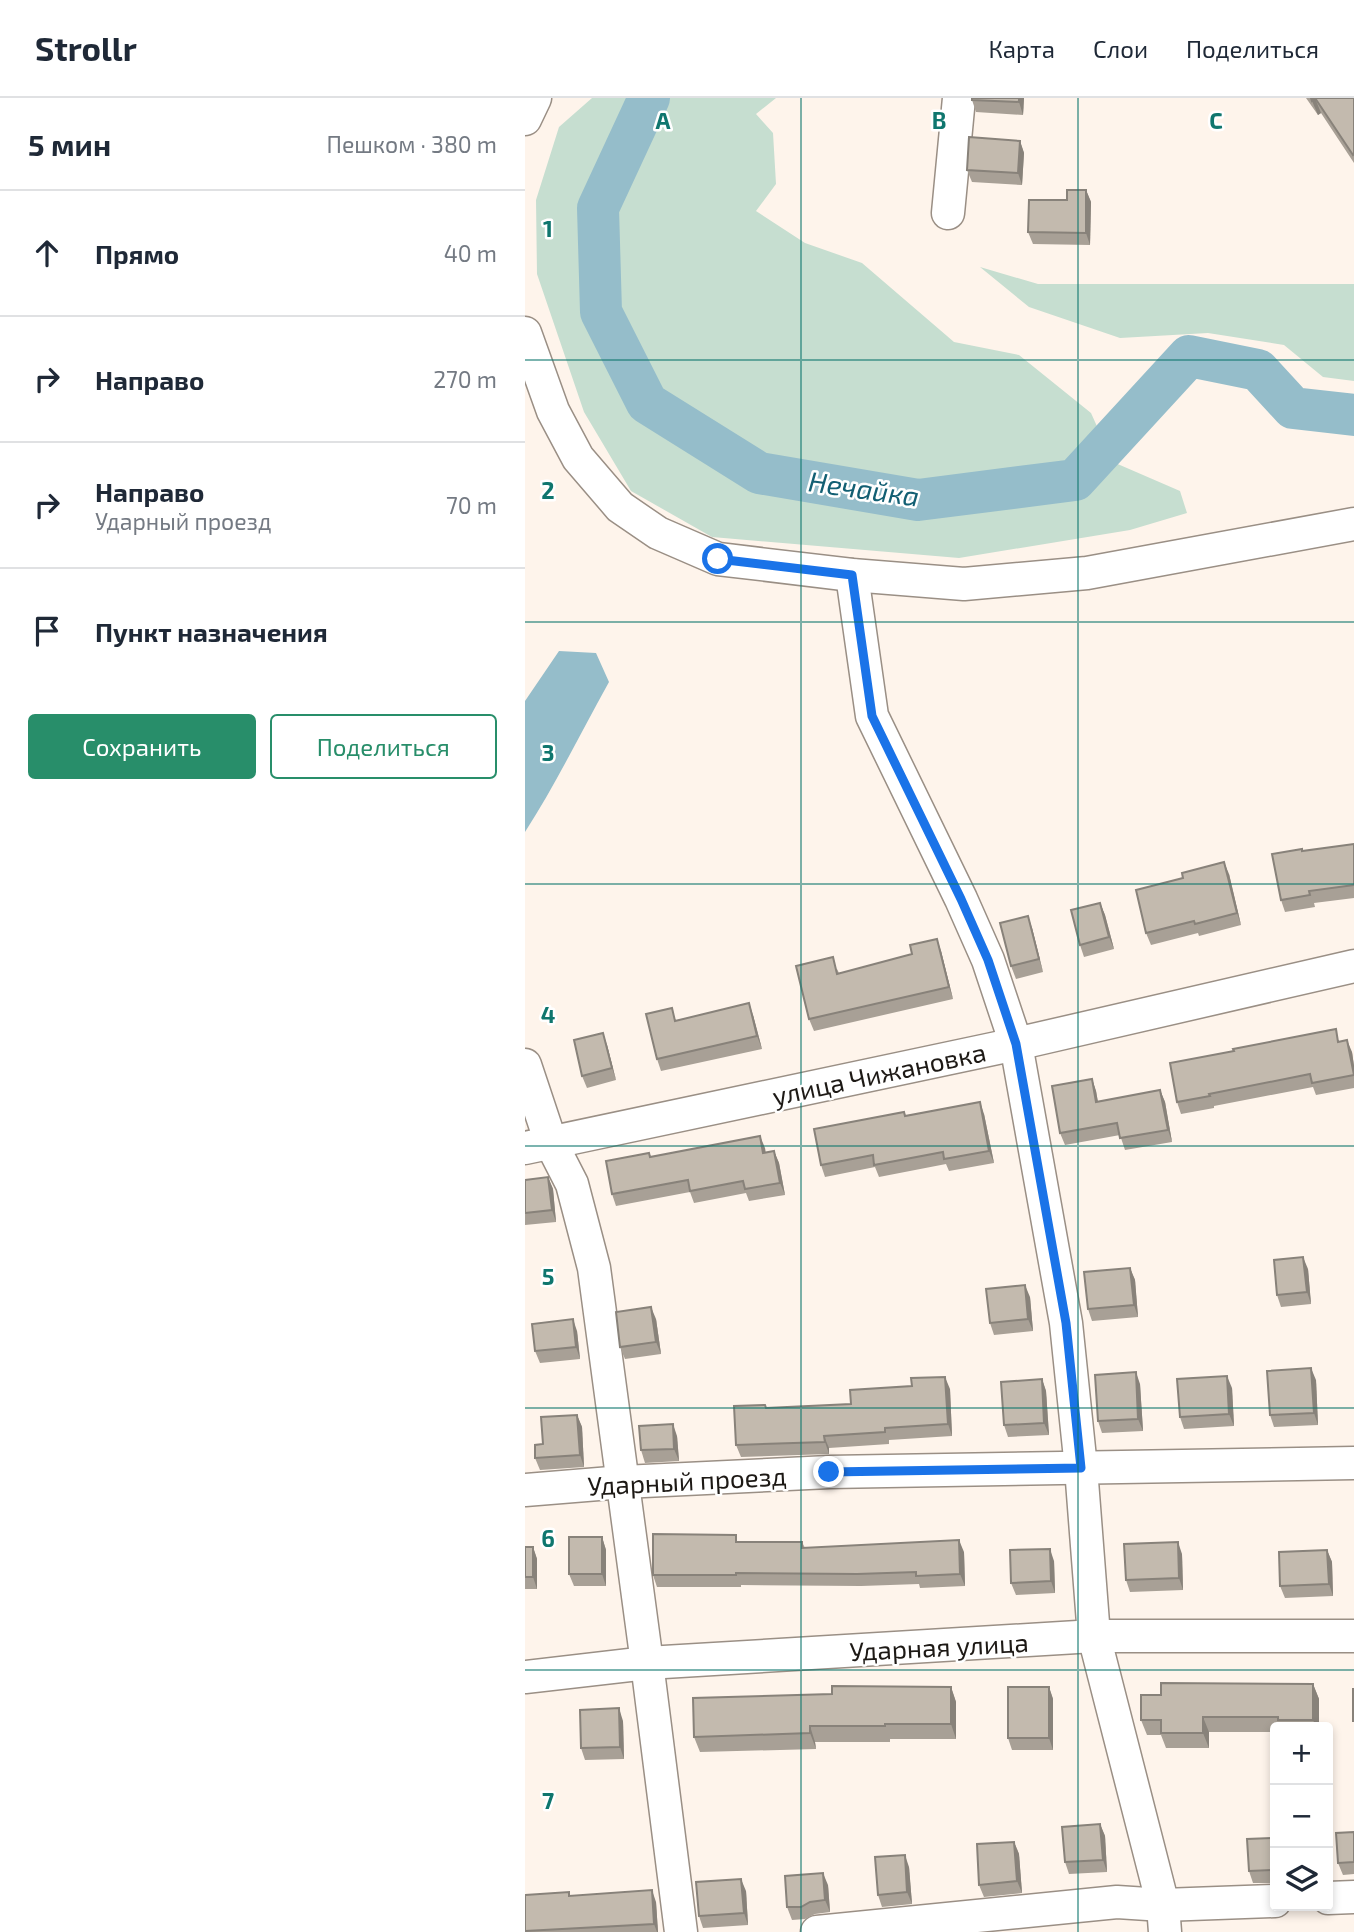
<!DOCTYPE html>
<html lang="ru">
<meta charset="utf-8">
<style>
:root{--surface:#fff;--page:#f2f2f3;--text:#1f2937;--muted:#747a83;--line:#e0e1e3;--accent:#288e6a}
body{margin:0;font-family:"Exo 2",sans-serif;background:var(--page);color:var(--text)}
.controls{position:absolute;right:21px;bottom:21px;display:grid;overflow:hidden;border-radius:7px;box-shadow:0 4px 10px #0003}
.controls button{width:63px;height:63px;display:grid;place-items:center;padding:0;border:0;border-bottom:2px solid var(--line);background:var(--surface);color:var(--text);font:35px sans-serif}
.stop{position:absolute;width:21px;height:21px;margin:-16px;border:5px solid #1a73e8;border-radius:50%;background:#fff}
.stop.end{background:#1a73e8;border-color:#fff;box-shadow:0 2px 7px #0008}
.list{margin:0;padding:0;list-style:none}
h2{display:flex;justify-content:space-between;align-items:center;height:91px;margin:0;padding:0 28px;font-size:30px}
h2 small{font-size:23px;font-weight:400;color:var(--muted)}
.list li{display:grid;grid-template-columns:46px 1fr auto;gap:21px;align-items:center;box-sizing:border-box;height:126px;padding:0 28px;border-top:2px solid var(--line)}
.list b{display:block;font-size:26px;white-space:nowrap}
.list p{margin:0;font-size:23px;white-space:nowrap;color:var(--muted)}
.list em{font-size:23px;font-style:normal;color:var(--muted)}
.actions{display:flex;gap:14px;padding:21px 28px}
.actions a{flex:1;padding:16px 0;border:2px solid var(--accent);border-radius:7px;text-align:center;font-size:24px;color:var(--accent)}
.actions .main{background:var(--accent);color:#fff}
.icon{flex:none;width:38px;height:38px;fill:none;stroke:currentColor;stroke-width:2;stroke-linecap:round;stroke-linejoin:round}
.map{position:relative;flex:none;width:829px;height:1834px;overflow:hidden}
header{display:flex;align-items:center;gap:42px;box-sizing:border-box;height:98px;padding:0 35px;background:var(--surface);border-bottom:2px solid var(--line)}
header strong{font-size:33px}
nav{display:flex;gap:38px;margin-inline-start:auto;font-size:24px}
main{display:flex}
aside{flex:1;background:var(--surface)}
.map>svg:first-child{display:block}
.green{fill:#c6ded0}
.water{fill:#95bdca}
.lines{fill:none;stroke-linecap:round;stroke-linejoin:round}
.river{stroke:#95bdca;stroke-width:42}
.minor-casing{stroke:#9a8f85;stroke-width:35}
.minor{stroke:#fff;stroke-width:32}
.wall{fill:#a8a096}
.shaded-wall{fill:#88827a}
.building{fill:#c3baae;stroke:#88827a;stroke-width:2}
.route{stroke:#1a73e8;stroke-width:9}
.grid{fill:none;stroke:#0f766e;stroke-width:2;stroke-opacity:0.55}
.labels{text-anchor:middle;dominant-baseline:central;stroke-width:5;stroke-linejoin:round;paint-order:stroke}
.street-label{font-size:26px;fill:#1d1915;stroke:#fff}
.water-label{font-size:28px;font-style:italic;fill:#125f73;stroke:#fff}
.grid-label{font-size:23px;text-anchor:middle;font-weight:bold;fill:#0f766e;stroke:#fff;stroke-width:5;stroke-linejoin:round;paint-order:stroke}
</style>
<header>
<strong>Strollr</strong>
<nav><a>Карта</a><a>Слои</a><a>Поделиться</a></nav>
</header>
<main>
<aside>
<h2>5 мин<small>Пешком · 380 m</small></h2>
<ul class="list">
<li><svg class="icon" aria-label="ahead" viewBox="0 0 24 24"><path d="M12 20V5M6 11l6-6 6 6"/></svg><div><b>Прямо</b></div><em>40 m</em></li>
<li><svg class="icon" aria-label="right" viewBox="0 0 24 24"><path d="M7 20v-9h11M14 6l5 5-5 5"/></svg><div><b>Направо</b></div><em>270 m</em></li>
<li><svg class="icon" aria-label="right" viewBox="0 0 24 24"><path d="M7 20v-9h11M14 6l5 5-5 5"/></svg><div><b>Направо</b><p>Ударный проезд</p></div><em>70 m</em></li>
<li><svg class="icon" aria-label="arrive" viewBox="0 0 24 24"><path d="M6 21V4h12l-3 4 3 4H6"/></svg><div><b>Пункт назначения</b></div></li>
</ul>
<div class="actions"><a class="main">Сохранить</a><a>Поделиться</a></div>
</aside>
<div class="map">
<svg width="829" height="1834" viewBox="0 0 829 1834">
<rect width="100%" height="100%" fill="#fef4eb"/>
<g class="green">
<path d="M67,0H251L231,16L248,35L251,86L231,113L280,145L337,165L429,244L494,257L566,315L588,364L655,393L662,415L605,432L434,460L187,439L106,393L59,314L12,176L11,102L34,29Z"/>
<path d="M455,169L513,186H829V283L798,279L759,247L683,235L595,240L504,209Z"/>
</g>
<path class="water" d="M34,553L71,555L84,584C56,634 31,686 0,734V603Z"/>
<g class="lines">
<path class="river" d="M124,0L73,110L76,214L122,305L234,375L393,402L550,382L664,258L733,272L768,310L829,317"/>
<defs>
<g id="minor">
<path d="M0,21L10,0"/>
<path d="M423,115L434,0"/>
<path d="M0,235L28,313L53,360L95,409L133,435L193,461L327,477L439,486L562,475L829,426"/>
<path d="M327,477L347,618L436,801L463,862L491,946L541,1225L556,1370L569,1538L638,1807L640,1834"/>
<path d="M0,967L26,1045L47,1086L69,1170L122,1565L156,1834"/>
<path d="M0,1050L491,946L829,868"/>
<path d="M0,1392L98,1384L304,1374L829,1365"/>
<path d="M0,1579L122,1565L569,1538H829"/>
<path d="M803,1800L829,1799"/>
<path d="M292,1834L592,1804L638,1807L750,1803"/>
</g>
</defs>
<use href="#minor" class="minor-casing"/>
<use href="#minor" class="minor"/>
</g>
<g class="wall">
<path d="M499,0L498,17L451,14L447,2Z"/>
<path d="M781,0H829V65L796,15L793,17Z"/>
<path d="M495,43L499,55L497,87L447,84L442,72Z"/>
<path d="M561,92L566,104L565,147L508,146L503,134L542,102Z"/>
<path d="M829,746V800L789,805L790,809L760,814L756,802L777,753Z"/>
<path d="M704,776L716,827L674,838L673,835L626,847L621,835Z"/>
<path d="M575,805L580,817L589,851L559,859L555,847Z"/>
<path d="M507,830L518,874L491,881L486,868Z"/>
<path d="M416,853L428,901L289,933L284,921L312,871L314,875Z"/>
<path d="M228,917L237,951L136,973L132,961L152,923Z"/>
<path d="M815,944L827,954L829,968V990L791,997L788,989L689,1008V1010L656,1016L652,1004Z"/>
<path d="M82,947L91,982L62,990L57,978Z"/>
<path d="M567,981L571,993L573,1004L635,992L640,1004L647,1044L600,1052L595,1037L540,1047L535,1035Z"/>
<path d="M459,1016L469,1065L424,1073L421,1066L354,1079L350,1069L300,1079L296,1067L381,1018Z"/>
<path d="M240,1050V1055L249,1053L254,1065L260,1097L224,1103L221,1095L169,1105L165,1094L91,1108L87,1096L124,1055L126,1059Z"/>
<path d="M23,1079L28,1091L31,1124L0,1127V1082Z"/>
<path d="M605,1170L610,1182L613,1219L567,1223L563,1211Z"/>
<path d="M783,1171L786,1206L756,1209L752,1197Z"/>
<path d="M505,1199L508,1233L469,1237L465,1225Z"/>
<path d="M131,1221L136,1256L100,1261L95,1249Z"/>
<path d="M52,1233L55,1261L15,1265L10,1253Z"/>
<path d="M517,1281L521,1293L524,1337L483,1339L479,1327Z"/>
<path d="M791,1282L793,1327L749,1329L745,1317Z"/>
<path d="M615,1286L618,1333L577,1335L573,1323Z"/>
<path d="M707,1290L709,1328L659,1331L655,1319Z"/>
<path d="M425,1291L427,1338L364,1342V1346L304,1350V1356L216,1359L211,1347L240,1307L241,1310L326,1306Z"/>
<path d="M52,1317L57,1329L59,1369L15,1372L10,1360L18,1346Z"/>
<path d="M152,1338L154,1363L120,1365L116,1352Z"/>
<path d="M77,1439L81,1452V1488H49L44,1476Z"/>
<path d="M214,1444H277L280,1450L439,1454L440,1488L395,1490L394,1486L336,1488L216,1487V1489H132L128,1477Z"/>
<path d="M0,1449H8L12,1461V1491H0Z"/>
<path d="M802,1452L807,1464L808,1498L760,1500L755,1488Z"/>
<path d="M657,1456L658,1492L605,1494L601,1482Z"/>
<path d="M529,1463L530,1495L491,1497L486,1485Z"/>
<path d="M788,1586L794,1601V1629H750V1634H684V1650H641L636,1637H622L616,1622L636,1597Z"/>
<path d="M426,1589L431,1604V1641H365V1644H290L291,1651L175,1654L169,1639L307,1596Z"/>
<path d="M524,1589L528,1601V1652H487L483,1640Z"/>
<path d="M98,1623L99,1661L60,1662L56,1650Z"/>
<path d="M575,1726L580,1738L582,1774L544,1776L540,1764Z"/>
<path d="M829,1734V1776L818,1777L813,1765Z"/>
<path d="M750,1740V1785H728L724,1773Z"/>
<path d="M489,1744L494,1756L497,1795L459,1799L454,1787Z"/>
<path d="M384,1769L387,1806L357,1809L353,1797Z"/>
<path d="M303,1787L305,1814L290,1816L280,1821L267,1822L262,1809Z"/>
<path d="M221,1793L223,1827L178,1830L174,1818Z"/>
<path d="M44,1794L45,1797L131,1804L133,1834H1L0,1833Z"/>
</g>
<g class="shaded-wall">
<path d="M494,0H499L498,17L494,4Z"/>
<path d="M790,0L796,15L793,17L787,3Z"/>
<path d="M495,43L499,55L497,87L493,75Z"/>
<path d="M561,92L566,104L565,147L561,135Z"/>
<path d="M699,764L704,776L716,827L712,815Z"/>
<path d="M575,805L580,817L589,851L584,839Z"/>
<path d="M503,818L507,830L518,874L514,861Z"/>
<path d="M412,841L416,853L428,901L424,889Z"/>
<path d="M224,905L228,917L237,951L232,938Z"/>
<path d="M78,935L82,947L91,982L87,970Z"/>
<path d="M822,942L827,954L829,968V978Z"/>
<path d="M567,981L571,993L575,1016L571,1004Z"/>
<path d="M635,992L640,1004L647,1044L643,1032Z"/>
<path d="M455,1004L459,1016L469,1065L464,1053Z"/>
<path d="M235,1038L240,1050L243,1067L238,1055Z"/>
<path d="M249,1053L254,1065L260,1097L255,1085Z"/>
<path d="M23,1079L28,1091L31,1124L27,1112Z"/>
<path d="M778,1159L783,1171L786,1206L782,1194Z"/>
<path d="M605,1170L610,1182L613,1219L609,1207Z"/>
<path d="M500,1187L505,1199L508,1233L503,1221Z"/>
<path d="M126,1209L131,1221L136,1256L131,1244Z"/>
<path d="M48,1221L52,1233L55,1261L51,1249Z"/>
<path d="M786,1270L791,1282L793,1327L789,1315Z"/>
<path d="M611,1274L615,1286L618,1333L613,1321Z"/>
<path d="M702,1278L707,1290L709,1328L704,1316Z"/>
<path d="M420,1279L425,1291L427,1338L423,1326Z"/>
<path d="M517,1281L521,1293L524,1337L519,1325Z"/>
<path d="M52,1317L57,1329L59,1369L55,1357Z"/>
<path d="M148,1326L152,1338L154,1363L149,1351Z"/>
<path d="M299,1338L304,1350V1356L300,1344Z"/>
<path d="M77,1439L81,1452V1488L77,1476Z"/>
<path d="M434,1442L439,1454L440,1488L435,1476Z"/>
<path d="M653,1444L657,1456L658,1492L654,1480Z"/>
<path d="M8,1449L12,1461V1491L8,1479Z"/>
<path d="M525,1451L529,1463L530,1495L526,1483Z"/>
<path d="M802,1452L807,1464L808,1498L804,1486Z"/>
<path d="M788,1586L794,1601V1629H791L788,1622Z"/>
<path d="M426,1589L431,1604V1641L426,1626Z"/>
<path d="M524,1589L528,1601V1652L524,1640Z"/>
<path d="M94,1610L98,1623L99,1661L95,1649Z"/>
<path d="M678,1619L684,1634V1650L678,1635Z"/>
<path d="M285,1628L290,1644L291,1651L285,1635Z"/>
<path d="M575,1726L580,1738L582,1774L578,1762Z"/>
<path d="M489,1744L494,1756L497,1795L492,1783Z"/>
<path d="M380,1757L384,1769L387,1806L382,1794Z"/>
<path d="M298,1775L303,1787L305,1814L300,1802Z"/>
<path d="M216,1781L221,1793L223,1827L219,1815Z"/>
<path d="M127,1792L131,1804L133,1834H132L129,1826Z"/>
</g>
<g class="building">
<path d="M447,0H494V4L447,2Z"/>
<path d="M786,0H829V56L828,57L790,0L787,3Z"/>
<path d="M444,39L495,43L493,75L442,72Z"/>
<path d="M542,92H561V135L503,134L504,102H542Z"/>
<path d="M829,746V787L784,793L785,797L756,802L747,756L777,751V753Z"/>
<path d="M699,764L712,815L670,826L669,823L621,835L611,792L658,780L657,775Z"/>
<path d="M575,805L584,839L555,847L546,812Z"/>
<path d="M503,818L514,861L486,868L475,825Z"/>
<path d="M412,841L424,889L284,921L271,868L308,859L312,876L387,856L385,847Z"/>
<path d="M224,905L232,938L132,961L121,916L147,910L150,923Z"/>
<path d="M811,931L813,944L822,942L829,977L787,985L785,976L684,996L685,998L652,1004L645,965L709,953L708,951Z"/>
<path d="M78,935L87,970L57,978L49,942Z"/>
<path d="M567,981L571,1004L635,992L643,1032L595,1040L592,1025L535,1035L527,988Z"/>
<path d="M455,1004L464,1053L419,1061L418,1054L349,1067L348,1057L296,1067L289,1031L379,1014L380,1018Z"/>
<path d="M235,1038L238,1055L249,1053L255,1085L220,1091L218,1083L165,1093L163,1082L87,1096L81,1063L124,1055L125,1059Z"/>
<path d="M23,1079L27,1112L0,1115V1082Z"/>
<path d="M778,1159L782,1194L752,1197L749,1162Z"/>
<path d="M605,1170L609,1207L563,1211L559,1174Z"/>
<path d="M500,1187L503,1221L465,1225L461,1191Z"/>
<path d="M126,1209L131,1244L95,1249L91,1214Z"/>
<path d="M48,1221L51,1249L10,1253L7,1226Z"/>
<path d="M786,1270L789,1315L745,1317L742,1273Z"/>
<path d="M611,1274L613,1321L573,1323L570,1277Z"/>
<path d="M702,1278L704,1316L655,1319L652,1281Z"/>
<path d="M420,1279L423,1326L360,1330V1334L299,1338L300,1344L211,1347L209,1308L240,1307L241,1310L326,1306L325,1292L387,1288L386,1280Z"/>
<path d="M517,1281L519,1325L479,1327L476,1284Z"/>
<path d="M52,1317L55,1357L10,1360V1347L18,1346L16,1319Z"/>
<path d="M148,1326L149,1351L116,1352L114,1328Z"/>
<path d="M128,1436L211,1437V1444H277V1450L434,1442L435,1476L391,1478V1474L332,1476L211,1475V1477H128Z"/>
<rect x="44" y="1439" width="33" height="37"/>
<path d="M653,1444L654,1480L601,1482L599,1446Z"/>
<rect x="0" y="1449" width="8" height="30"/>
<path d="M525,1451L526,1483L486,1485L485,1452Z"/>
<path d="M802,1452L804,1486L755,1488L754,1454Z"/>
<path d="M636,1585L788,1586V1622H753V1619H678V1635H636V1622H616V1597H636Z"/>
<path d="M307,1588L426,1589V1626H360V1628H285V1635L169,1639L168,1600L307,1596Z"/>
<rect x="483" y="1589" width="41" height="51"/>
<rect x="828" y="1591" width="1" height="32"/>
<path d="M94,1610L95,1649L56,1650L55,1612Z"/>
<path d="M575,1726L578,1762L540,1764L537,1729Z"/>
<path d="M829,1734V1764L813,1765L811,1735Z"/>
<path d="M750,1740V1772L724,1773L722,1741Z"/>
<path d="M489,1744L492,1783L454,1787L452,1746Z"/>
<path d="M380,1757L382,1794L353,1797L350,1759Z"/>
<path d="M298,1775L300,1802L285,1804L276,1809H262L260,1778Z"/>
<path d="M216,1781L219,1815L174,1818L171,1784Z"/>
<path d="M127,1792L129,1826L0,1833V1797L44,1794V1798Z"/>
</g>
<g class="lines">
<path class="route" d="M193,461L327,477L347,618L436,801L463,862L491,946L541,1225L556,1370L304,1374"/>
</g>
<path class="grid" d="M276,0V1834M553,0V1834M0,262H829M0,524H829M0,786H829M0,1048H829M0,1310H829M0,1572H829"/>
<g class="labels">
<g class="street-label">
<text transform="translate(354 975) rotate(-12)">улица Чижановка</text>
<text transform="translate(162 1382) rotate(-3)">Ударный проезд</text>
<text transform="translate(414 1548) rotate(-3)">Ударная улица</text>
</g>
<g class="water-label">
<text transform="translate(339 390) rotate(8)">Нечайка</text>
</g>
</g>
<g class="grid-label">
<text x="138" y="31">A</text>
<text x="414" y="31">B</text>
<text x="691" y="31">C</text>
<text x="23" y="139">1</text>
<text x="23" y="401">2</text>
<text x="23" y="663">3</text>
<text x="23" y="925">4</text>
<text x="23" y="1187">5</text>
<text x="23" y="1449">6</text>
<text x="23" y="1711">7</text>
</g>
</svg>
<div class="controls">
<button>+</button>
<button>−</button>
<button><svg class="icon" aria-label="layers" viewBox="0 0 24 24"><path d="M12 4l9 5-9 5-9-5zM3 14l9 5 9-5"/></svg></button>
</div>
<div class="stop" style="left:193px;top:461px"></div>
<div class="stop end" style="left:304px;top:1374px"></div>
</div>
</main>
